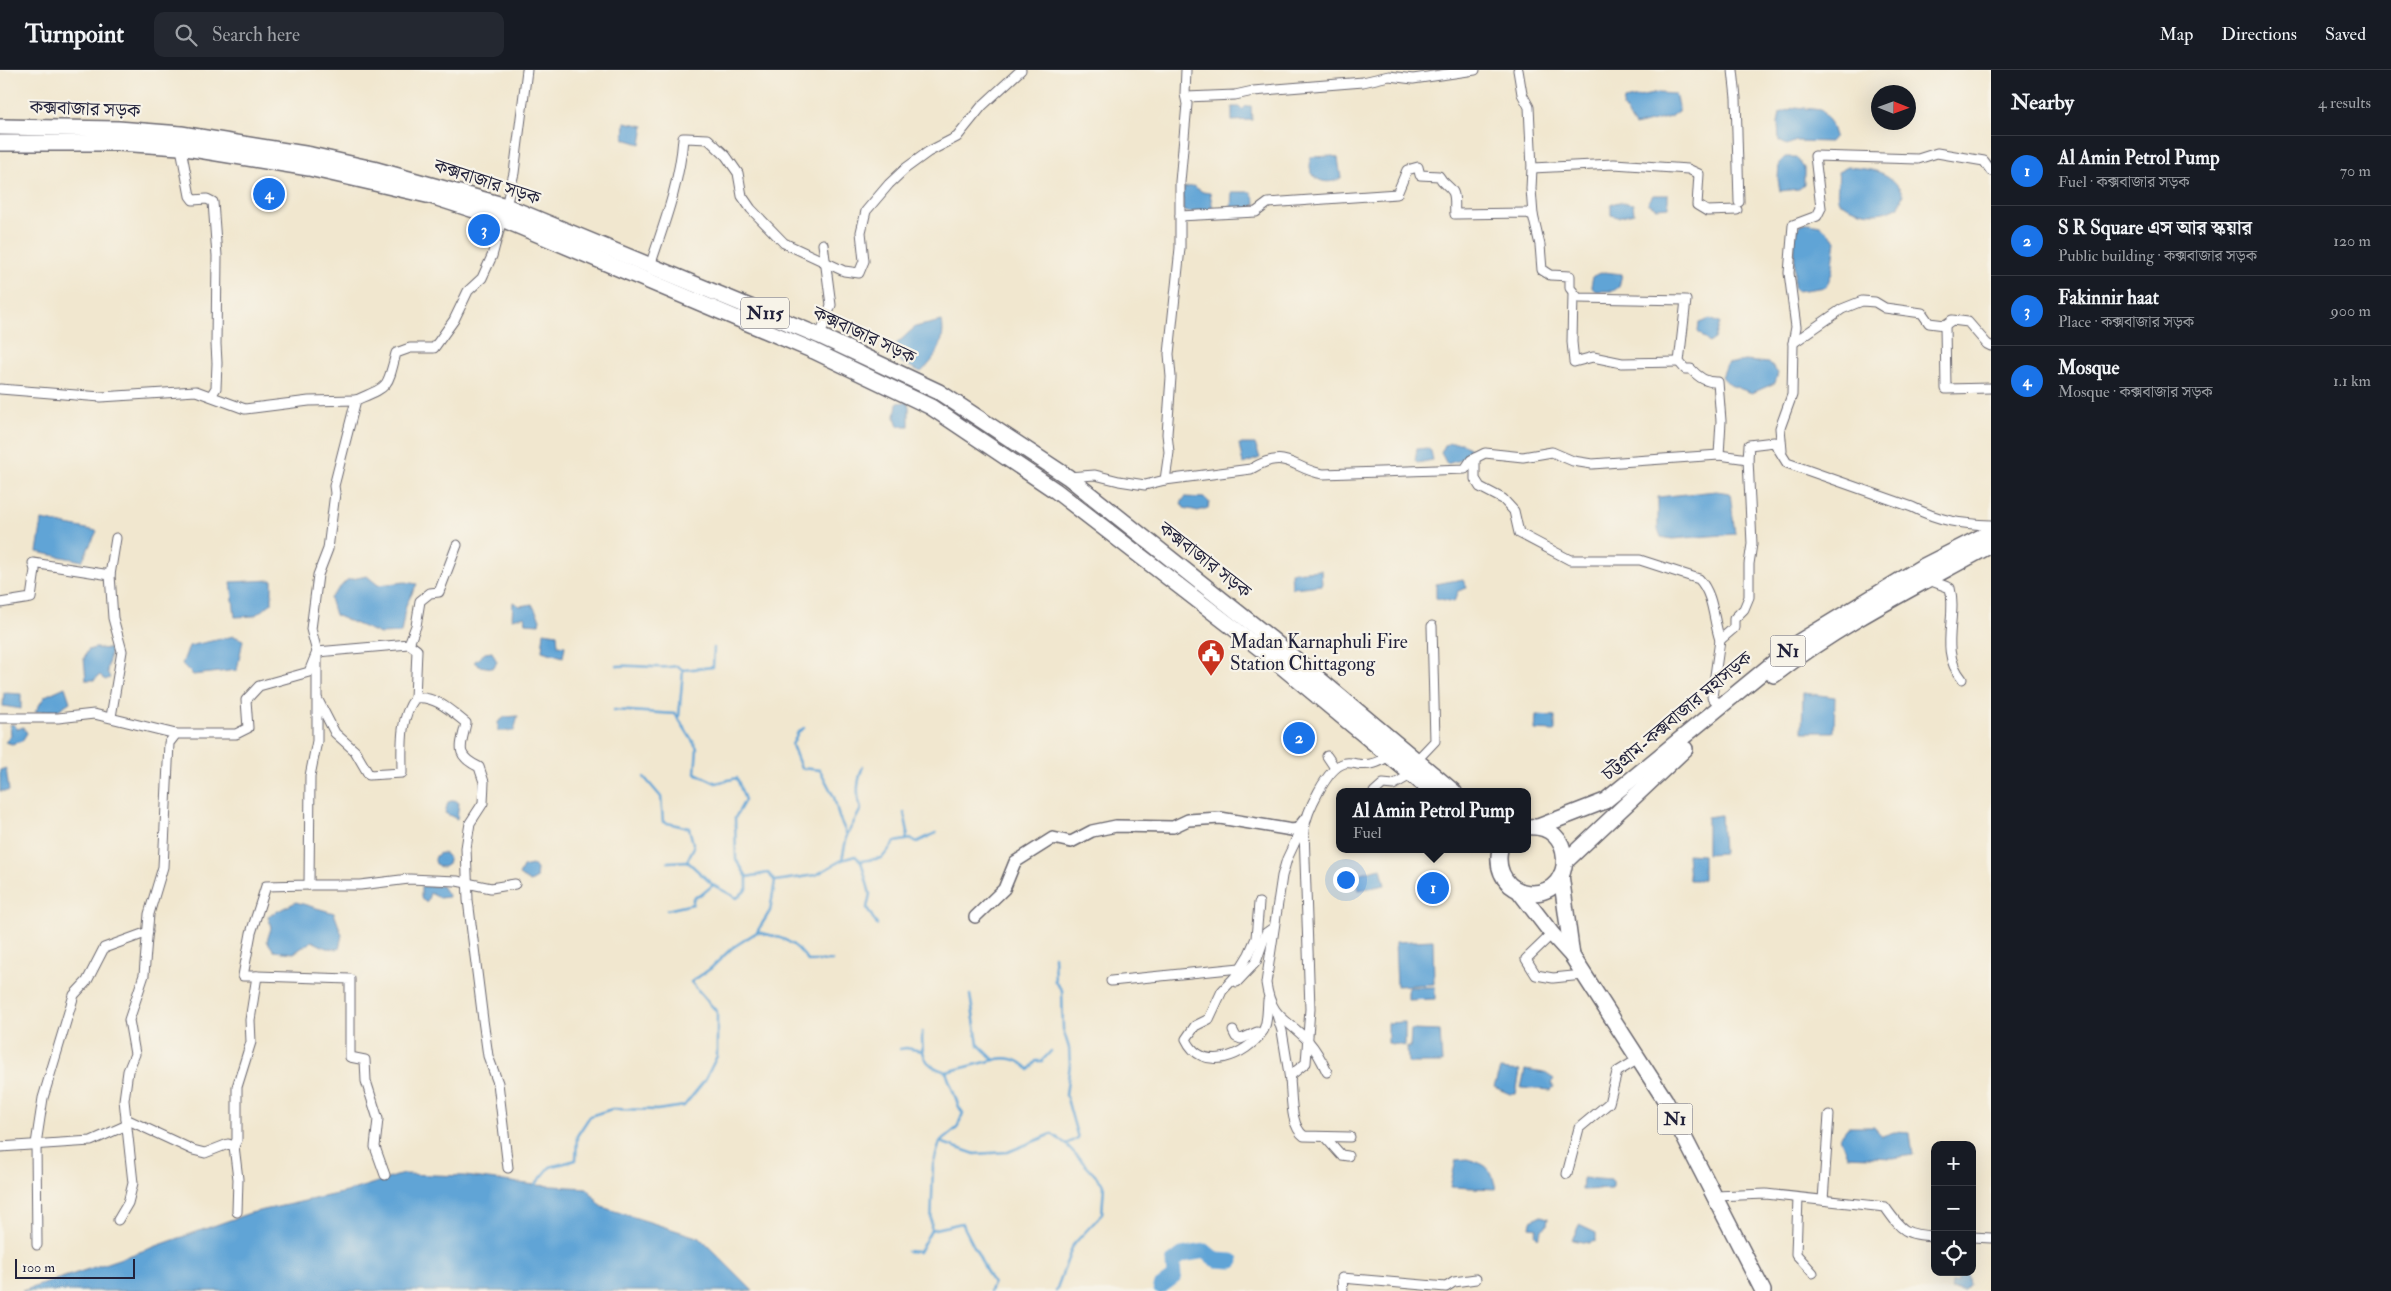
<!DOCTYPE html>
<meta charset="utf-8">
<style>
:root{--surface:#171b24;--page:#242831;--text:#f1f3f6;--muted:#9ea1a6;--line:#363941;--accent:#1a73e8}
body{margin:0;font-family:"IM FELL Double Pica","Noto Serif Bengali",serif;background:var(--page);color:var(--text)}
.controls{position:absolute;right:15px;bottom:15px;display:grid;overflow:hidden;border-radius:10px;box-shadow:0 5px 20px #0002}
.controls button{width:45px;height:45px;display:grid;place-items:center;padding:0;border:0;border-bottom:1px solid var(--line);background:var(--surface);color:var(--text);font:25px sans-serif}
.compass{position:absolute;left:1871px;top:15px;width:45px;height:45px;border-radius:50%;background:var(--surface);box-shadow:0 5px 20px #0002;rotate:91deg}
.scale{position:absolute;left:15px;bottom:12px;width:120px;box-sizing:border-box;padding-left:5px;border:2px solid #22223b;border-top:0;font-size:14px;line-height:18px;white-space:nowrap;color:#22223b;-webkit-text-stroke:4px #f7f3e8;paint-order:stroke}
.you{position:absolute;left:1345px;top:809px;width:18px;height:18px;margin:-12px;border:4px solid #fff;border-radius:50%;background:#1a73e8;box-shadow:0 0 0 8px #1a73e833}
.badge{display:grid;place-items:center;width:32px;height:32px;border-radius:50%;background:var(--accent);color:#fff;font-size:16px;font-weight:700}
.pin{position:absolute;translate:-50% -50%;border:2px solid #fff;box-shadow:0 1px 5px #0006}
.popup{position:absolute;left:1336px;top:718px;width:195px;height:65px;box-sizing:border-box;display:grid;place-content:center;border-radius:10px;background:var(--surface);filter:drop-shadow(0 1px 4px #0005);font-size:16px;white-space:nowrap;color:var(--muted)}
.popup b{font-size:19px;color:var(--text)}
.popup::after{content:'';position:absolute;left:50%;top:100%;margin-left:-10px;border:10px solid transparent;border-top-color:var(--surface)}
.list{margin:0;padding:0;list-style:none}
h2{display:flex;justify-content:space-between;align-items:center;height:65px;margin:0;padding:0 20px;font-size:21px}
h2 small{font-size:16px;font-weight:400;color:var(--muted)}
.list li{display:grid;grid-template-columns:32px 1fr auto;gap:15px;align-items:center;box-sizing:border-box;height:70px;padding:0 20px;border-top:1px solid var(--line)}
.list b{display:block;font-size:19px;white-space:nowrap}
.list p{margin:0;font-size:16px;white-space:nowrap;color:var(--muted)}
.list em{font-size:16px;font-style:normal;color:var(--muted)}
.icon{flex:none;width:28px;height:28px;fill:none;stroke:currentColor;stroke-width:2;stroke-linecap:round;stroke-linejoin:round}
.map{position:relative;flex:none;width:1991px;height:1221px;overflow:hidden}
header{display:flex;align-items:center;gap:30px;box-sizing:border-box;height:70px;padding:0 25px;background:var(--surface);border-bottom:1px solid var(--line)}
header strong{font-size:24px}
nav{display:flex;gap:28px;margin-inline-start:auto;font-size:18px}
.search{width:350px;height:45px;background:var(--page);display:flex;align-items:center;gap:12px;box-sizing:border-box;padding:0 18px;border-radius:10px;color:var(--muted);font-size:19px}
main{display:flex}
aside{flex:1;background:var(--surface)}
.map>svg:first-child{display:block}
.water{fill:#61a4d6;stroke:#426388}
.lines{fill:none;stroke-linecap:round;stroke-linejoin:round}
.stream{stroke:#61a4d6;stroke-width:2.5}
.river{stroke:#61a4d6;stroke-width:15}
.minor-casing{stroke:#6a676f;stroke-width:11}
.tertiary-casing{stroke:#6a676f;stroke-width:14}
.trunk-casing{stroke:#6a676f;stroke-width:18}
.minor{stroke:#fff;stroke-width:9}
.tertiary{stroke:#fff;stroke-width:11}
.trunk{stroke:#fff;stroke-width:15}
.labels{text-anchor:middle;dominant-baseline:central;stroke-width:4.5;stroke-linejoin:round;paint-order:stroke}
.shield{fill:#f7f3e8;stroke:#62616f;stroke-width:1}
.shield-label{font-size:18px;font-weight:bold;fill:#22223b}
.street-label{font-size:19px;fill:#22223b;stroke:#f7f3e8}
.poi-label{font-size:19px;fill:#22223b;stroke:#f7f3e8;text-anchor:start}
</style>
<header>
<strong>Turnpoint</strong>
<div class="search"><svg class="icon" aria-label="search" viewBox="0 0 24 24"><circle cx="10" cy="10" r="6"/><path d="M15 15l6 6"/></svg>Search here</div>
<nav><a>Map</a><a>Directions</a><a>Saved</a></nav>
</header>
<main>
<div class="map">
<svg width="1991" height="1221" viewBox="0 0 1991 1221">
<rect width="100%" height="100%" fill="#f7f3e8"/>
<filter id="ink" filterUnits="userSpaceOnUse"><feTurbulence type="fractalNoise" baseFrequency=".02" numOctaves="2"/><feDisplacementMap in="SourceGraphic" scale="10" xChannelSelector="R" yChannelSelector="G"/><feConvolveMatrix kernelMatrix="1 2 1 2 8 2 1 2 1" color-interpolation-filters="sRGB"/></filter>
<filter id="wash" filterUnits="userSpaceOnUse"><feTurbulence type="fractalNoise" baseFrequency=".0096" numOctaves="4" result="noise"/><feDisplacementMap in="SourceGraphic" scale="20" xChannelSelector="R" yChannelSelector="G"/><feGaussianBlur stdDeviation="1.12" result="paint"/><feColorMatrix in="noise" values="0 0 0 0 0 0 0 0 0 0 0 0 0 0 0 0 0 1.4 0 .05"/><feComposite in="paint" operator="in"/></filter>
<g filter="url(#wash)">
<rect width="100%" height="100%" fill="#f1e7cf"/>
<g class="water">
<path d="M1658,23L1675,24L1679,40L1670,47L1635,56L1623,37L1624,30Z"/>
<path d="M1246,36H1251L1252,50L1232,51V37H1239L1242,40Z"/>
<path d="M1796,37L1821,40L1831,53L1835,66L1830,72L1796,71L1787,75L1779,71L1778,53L1780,43Z"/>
<path d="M625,52L644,56L641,74L624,69Z"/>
<path d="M1333,86L1338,88L1341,108C1324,118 1305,107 1311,87Z"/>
<path d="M1785,87H1796L1804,98V115L1799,119L1780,121L1778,109L1779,93Z"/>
<path d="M1848,97C1874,100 1890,100 1903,124L1899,136C1877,148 1860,143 1839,132C1835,122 1840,113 1838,102Z"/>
<path d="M1193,116L1203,122L1210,123L1213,139L1193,143L1183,141V118Z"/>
<path d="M1232,122H1251L1255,131L1254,140L1231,138Z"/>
<path d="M1653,125H1668V137L1656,138L1648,133Z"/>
<path d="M1619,132L1633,134L1634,143L1618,147L1611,145V134Z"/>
<path d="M1810,153L1820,155L1836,170L1832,203L1826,217L1798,221L1794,218L1795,163L1800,155Z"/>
<path d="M1604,202L1622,204L1619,217L1613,221H1595L1591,216L1593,206Z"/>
<path d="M1710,249L1720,253L1715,269L1709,273L1698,262L1699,253Z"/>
<path d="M942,251C946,271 936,289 921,302L902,293L892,283V278L915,257Z"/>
<path d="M1745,291L1769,293L1778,303L1775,313L1752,323L1730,315L1722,307L1727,294Z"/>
<path d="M907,332L909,336V356H898L895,347L897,333Z"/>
<path d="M1450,373H1462L1470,379V387L1447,394L1441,383L1445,375Z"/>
<path d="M1239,374H1255L1260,388L1243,394Z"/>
<path d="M1427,378L1431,381L1433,390L1417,393L1415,391L1417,379Z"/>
<path d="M1716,421L1730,423L1735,464L1672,469L1661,467L1658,459V427Z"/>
<path d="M1185,427L1205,428L1209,432L1208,438L1198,441L1184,438L1181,433Z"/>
<path d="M42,450L97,461L82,491L37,482Z"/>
<path d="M1321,500L1322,515L1292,518L1291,502Z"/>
<path d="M367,506L378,515L405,512L417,514L406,535L401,563L380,564L335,545L330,528L347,510Z"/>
<path d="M1463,509L1467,518L1458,521L1454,532L1436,528V514Z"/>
<path d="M272,510V533L254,546L235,547L231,512Z"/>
<path d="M513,532L520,536L532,534L540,549L539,554L526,553L525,546L512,549Z"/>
<path d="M544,562L557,564L558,575L565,576L563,587L542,581Z"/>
<path d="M234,566L243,570L237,600L193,605L182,594L189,576Z"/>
<path d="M95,578L111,579L107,601L110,608L105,610L100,605L94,610H86L84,588L88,580Z"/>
<path d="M492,582L497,592L493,598L479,596L474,592L485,583Z"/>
<path d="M65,617L70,632L58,640L35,642L45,626Z"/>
<path d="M4,623L21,624V639L3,636Z"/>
<path d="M1803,623L1835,627L1834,662H1802Z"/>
<path d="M1536,645L1555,646V661L1535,660Z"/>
<path d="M518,646L514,661H498V652L505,647Z"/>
<path d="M13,654L18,659L23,657L27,663L22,671L12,674L5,672L11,666L10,655Z"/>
<path d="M6,698L9,721H0V700Z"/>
<path d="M455,730L459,733L457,749L445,743L448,732Z"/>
<path d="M1721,745L1723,783L1707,784V747Z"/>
<circle cx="442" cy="790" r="7"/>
<path d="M1687,784L1703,785V810H1689Z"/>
<path d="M532,795L537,799L536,809L530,812L519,805L523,797Z"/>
<path d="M1381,798L1385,815L1359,820L1356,804Z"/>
<path d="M421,816H442L449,827L439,828L430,823L427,832L421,828Z"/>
<path d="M296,832L334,843L342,865L339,879L326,878L312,871L294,883L274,881L267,871L271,858L268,846Z"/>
<path d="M1433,870L1434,914L1397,916L1395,872Z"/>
<path d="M1408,917H1435V929L1408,930Z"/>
<path d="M1405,952V976L1388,973V953Z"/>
<path d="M1411,960L1440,961L1442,993H1408L1407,977L1410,978Z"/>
<path d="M1500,999L1520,1001L1516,1024H1510L1494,1017Z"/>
<path d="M1525,1000L1545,1003L1554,1009L1551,1013L1554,1017L1551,1020L1521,1018Z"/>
<path d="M1848,1057H1874L1882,1066L1894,1062L1910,1063L1913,1085L1893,1088L1847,1086L1840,1067Z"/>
<path d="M1467,1089C1488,1095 1491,1097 1496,1119L1450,1117L1456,1090Z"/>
<path d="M403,1104L465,1106L535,1115L587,1118L602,1137L700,1168L753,1221H22L131,1185L250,1143L346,1122Z"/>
<path d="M1583,1108L1612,1110V1119L1582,1120Z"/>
<path d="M1541,1146L1548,1148L1547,1156L1542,1159L1538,1168L1535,1165L1537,1158L1530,1157L1531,1151Z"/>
<path d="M1579,1155L1596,1163V1171L1588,1173L1572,1170Z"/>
<path d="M1967,1202L1969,1215L1964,1220L1951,1219L1952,1213L1958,1212V1208L1952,1207V1204Z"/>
</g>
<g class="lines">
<g class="stream">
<path d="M617,596C637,594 656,600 677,596L683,600"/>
<path d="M614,640L675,644"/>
<path d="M675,643L697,678L695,703L716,713L737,708L745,730L735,748L736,789L747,807"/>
<path d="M679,647L683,600L713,597L714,578"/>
<path d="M804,658L798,662L792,675L801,698L820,700L834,727L839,747L847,765"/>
<path d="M644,707L661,727L663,752L689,758L694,777L687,791"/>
<path d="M906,770L912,769L917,772L936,763"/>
<path d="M842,790L847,765L861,739C856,723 857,712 863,696"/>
<path d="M861,791L882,788L895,772L906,770L908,762L904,743"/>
<path d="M668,792L687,791L713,815L737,828L747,819V807L768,803L775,811"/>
<path d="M667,840L693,834V828L701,825L713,815"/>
<path d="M757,862C781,867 794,870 808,891H832"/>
<path d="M1054,886L1055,912L1062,920L1063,959L1069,978L1070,994L1066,1025L1078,1068L1066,1074"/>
<path d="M970,925L978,974L994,990L946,1002L959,1037L963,1043L957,1058L940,1072L933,1095L931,1160L962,1153L993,1214L990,1221"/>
<path d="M922,962C922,985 922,995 946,1002"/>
<path d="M900,979L906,978L922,981"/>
<path d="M994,990C1006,986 1021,989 1029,1000L1036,991H1042L1051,981"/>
<path d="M940,1072L975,1084L1008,1082L1052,1064L1066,1074L1104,1115L1102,1144L1073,1175L1056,1221"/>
<path d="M536,1118L535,1115L550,1097L576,1090L577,1066L590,1046L612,1039L657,1040L684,1036L705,1010L717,986V942L691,912L710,899L732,878L757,862L770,841L775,811L816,805L842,790L855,786L861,791L870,824L867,838L877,855"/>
<path d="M907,1181L919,1182L931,1160"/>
</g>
<path class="river" d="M1160,1217L1174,1207L1173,1192L1182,1185L1205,1181L1216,1190L1232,1191"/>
</g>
</g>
<g filter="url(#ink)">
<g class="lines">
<defs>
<g id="minor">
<path d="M1518,0L1522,24L1529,37L1532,98L1531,119L1533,145L1540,175L1542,200L1550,205L1570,206V218L1578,228L1686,230L1679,292L1685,299H1691C1698,307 1707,313 1718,312L1721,351L1719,385"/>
<path d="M1733,0L1736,28L1739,132"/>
<path d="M1186,27L1235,25L1253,21L1363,12L1389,6L1413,9L1475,0"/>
<path d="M180,73L190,126L193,130L207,129L213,132L217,186L216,274L217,293L216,318L211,326"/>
<path d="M1532,98L1614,94L1688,99L1699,104L1697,135L1707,141L1737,140"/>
<path d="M506,136L514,103L527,0"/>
<path d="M1180,146L1256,142L1268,133L1397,124L1407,100L1418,97L1420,105L1439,106C1443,114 1449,115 1453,122C1456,128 1454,137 1455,144L1526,143L1533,145"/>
<path d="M650,196C664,154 680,112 683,68H686L708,69L726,86L738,103L742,126L751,139L784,173L844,201L859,203L864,191L861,162L866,141L889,114L906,98L928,82L957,67L982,36L1021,0"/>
<path d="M1573,224L1572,272L1574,292L1593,287L1622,293L1679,292"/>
<path d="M1945,255L1946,319L1991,318"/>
<path d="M820,266L831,235L823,174"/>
<path d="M1793,273L1842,239L1862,231L1875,232L1885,238L1922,243L1929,253L1945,255L1952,250L1968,252L1987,274L1991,276"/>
<path d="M0,319L101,327L196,321L245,339L309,331L356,330"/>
<path d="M1782,381L1780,358L1792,325L1793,273L1796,257L1789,203L1793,155L1817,146L1821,138L1815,86L1918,89L1937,83L1984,91L1991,101"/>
<path d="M1475,388V409L1480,417L1503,429L1514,441L1519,463L1570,490H1640L1699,509C1714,525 1713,550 1720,570L1734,558V549L1744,539L1749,527V494L1752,474L1748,389"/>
<path d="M1068,407L1095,405L1119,411L1145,415L1165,410L1251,399C1287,377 1292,399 1323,404L1465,399L1471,390L1485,383L1523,387L1552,382L1573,391L1592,394L1719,385L1748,389L1749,375L1774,372L1787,393L1912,437C1940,451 1960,454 1991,455"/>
<path d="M1165,410L1169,382L1167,364L1171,307L1169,284L1180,178V112L1187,34L1185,24L1186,0"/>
<path d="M110,505L116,468"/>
<path d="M1929,510L1950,518C1958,547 1938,580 1962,609"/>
<path d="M0,533L31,528L35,500L33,493L110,505L113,548L122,581L111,647"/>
<path d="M409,574L417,580L415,628"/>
<path d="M318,630L335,663L355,681L369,705L402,703C402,678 399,649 415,628C435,625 451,641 466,653C461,677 454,685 479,697L484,712L483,733L470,753L466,778L468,830L483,950L488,986L498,1013L508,1098"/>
<path d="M1720,636L1712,627L1720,570"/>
<path d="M0,648H58L94,644L176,664"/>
<path d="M1327,686L1335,698"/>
<path d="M1416,691L1435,671L1432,556"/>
<path d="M1374,722L1383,714L1393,715L1412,704"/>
<path d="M1303,755L1287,789L1282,806L1266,913C1271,949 1287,948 1309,972C1317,981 1322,991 1327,1002"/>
<path d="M309,815H360L409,809L457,811L491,818L515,814"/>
<path d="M1259,833L1256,868L1249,884L1235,907L1222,921L1209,949L1195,956L1186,969C1202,1004 1246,986 1263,961C1268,953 1267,940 1268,930"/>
<path d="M1552,864L1526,889L1536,905L1553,908L1583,905"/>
<path d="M257,906H243L251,863L266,816L309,815L310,706L317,671V582L409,574L416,556L420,531L430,523L439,522L457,475"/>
<path d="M1111,911L1240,898"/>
<path d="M1237,912L1256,892L1266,863L1273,858"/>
<path d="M1276,942L1282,961L1290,1010"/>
<path d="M1233,961L1236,967L1241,969L1257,962"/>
<path d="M126,1049L193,1080L205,1083L228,1074L234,1076L238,1109L237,1142"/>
<path d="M1325,1067L1341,1085L1348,1086"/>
<path d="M1350,1067L1304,1066C1290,1056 1292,1026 1290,1010L1291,1005L1306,993L1310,939L1304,760C1306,743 1327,697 1345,693C1349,692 1353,693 1357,694C1370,696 1378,693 1389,686"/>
<path d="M234,1076L237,1070V1017L251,972L250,950L257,906L350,909V987L365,990L366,1011L378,1049L375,1077L385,1105"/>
<path d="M0,1077L91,1071L127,1055"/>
<path d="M1567,1104L1579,1058L1609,1033L1617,1002L1640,988"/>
<path d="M1715,1126L1766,1124L1885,1137C1902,1161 1905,1165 1935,1166"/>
<path d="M1798,1128L1796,1184L1813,1203"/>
<path d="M1823,1130L1829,1045"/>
<path d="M118,1150L128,1133L133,1113L124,1030L128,1001L135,984L129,950L144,905L149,844L163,797L169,673L176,664H236L248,658L246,630L259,616L309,602L317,582L311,559L318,505L328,479L335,423L334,416L356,330C389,316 387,319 396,283L410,278H434L454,250L468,221L482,208L492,186L502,149"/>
<path d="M1972,1167L1991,1168"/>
<path d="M37,1175L36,1074L43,1028L74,925L87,911L104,878L148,862"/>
<path d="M1343,1221L1342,1208L1446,1217L1454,1212L1476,1209"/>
</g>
<path id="tertiary" d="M975,847L1004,819L1015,792L1053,768L1071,772L1092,761L1116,756L1173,757L1188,750L1220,748L1292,760L1298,759L1305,750"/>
<g id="trunk">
<path d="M0,57L118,59L181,64L311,85L373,99L506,136L820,266L939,322L1068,407L1270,568L1454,722"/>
<path d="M0,73H118L180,77L309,98L431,126L502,149L814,281L931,337L1056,421L1262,580L1433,722"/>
<path d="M1774,605C1841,553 1917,516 1991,475"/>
<path d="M1538,757L1605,731L1799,572L1922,497L1991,462"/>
<path d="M1500,779C1497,793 1500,805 1510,815C1516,820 1524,823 1532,823C1577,823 1575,752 1527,757"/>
<path d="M1565,792L1685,679"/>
<path d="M1561,805L1572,886"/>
<path d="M1519,821L1552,864L1572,886L1665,1030L1763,1221"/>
</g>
</defs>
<use href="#minor" class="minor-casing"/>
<use href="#tertiary" class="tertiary-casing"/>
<use href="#trunk" class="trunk-casing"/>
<use href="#minor" class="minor"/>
<use href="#tertiary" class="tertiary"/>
<use href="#trunk" class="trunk"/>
</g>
</g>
<defs>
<symbol id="civic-pin" viewBox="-11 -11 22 30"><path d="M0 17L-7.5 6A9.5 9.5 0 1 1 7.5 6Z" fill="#c8321e" stroke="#f7f3e8"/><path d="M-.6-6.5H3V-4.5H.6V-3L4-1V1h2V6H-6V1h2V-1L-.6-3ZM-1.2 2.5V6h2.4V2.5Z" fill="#fff"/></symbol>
</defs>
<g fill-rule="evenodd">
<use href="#civic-pin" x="1195" y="567" width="32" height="43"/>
</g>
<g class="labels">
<g class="shield">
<rect x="741" y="227.5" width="48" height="31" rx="4"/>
<rect x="1770.5" y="565.5" width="35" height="31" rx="4"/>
<rect x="1657.5" y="1033.5" width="35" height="31" rx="4"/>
</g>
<g class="shield-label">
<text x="765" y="243">N115</text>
<text x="1788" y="581">N1</text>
<text x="1675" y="1049">N1</text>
</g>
<g class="street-label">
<text transform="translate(85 39) rotate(2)">কক্সবাজার সড়ক</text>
<text transform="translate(487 112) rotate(18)">কক্সবাজার সড়ক</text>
<text transform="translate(864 265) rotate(25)">কক্সবাজার সড়ক</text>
<text transform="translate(1205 490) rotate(38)">কক্সবাজার সড়ক</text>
<text transform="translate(1677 646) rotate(-40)">চট্টগ্রাম-কক্সবাজার মহাসড়ক</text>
</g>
<g class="poi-label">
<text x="1230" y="572">Madan Karnaphuli Fire<tspan x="1230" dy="22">Station Chittagong</tspan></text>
</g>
</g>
</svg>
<div class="controls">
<button>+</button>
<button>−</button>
<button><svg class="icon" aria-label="locate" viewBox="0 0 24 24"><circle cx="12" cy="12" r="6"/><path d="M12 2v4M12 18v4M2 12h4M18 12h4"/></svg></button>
</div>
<svg class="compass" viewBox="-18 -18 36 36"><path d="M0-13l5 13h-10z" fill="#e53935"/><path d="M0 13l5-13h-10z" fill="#9ea1a6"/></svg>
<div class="scale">100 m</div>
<div class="you"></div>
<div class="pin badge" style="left:1433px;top:818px">1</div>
<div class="popup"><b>Al Amin Petrol Pump</b>Fuel</div>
<div class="pin badge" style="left:1299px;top:668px">2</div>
<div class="pin badge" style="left:484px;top:160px">3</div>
<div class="pin badge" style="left:269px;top:124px">4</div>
</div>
<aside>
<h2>Nearby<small>4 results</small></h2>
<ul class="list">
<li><span class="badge">1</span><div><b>Al Amin Petrol Pump</b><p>Fuel · কক্সবাজার সড়ক</p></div><em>70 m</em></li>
<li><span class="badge">2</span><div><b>S R Square এস আর স্কয়ার</b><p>Public building · কক্সবাজার সড়ক</p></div><em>120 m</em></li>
<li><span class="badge">3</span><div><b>Fakinnir haat</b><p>Place · কক্সবাজার সড়ক</p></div><em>900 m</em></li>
<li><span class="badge">4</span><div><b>Mosque</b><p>Mosque · কক্সবাজার সড়ক</p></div><em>1.1 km</em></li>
</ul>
</aside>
</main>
